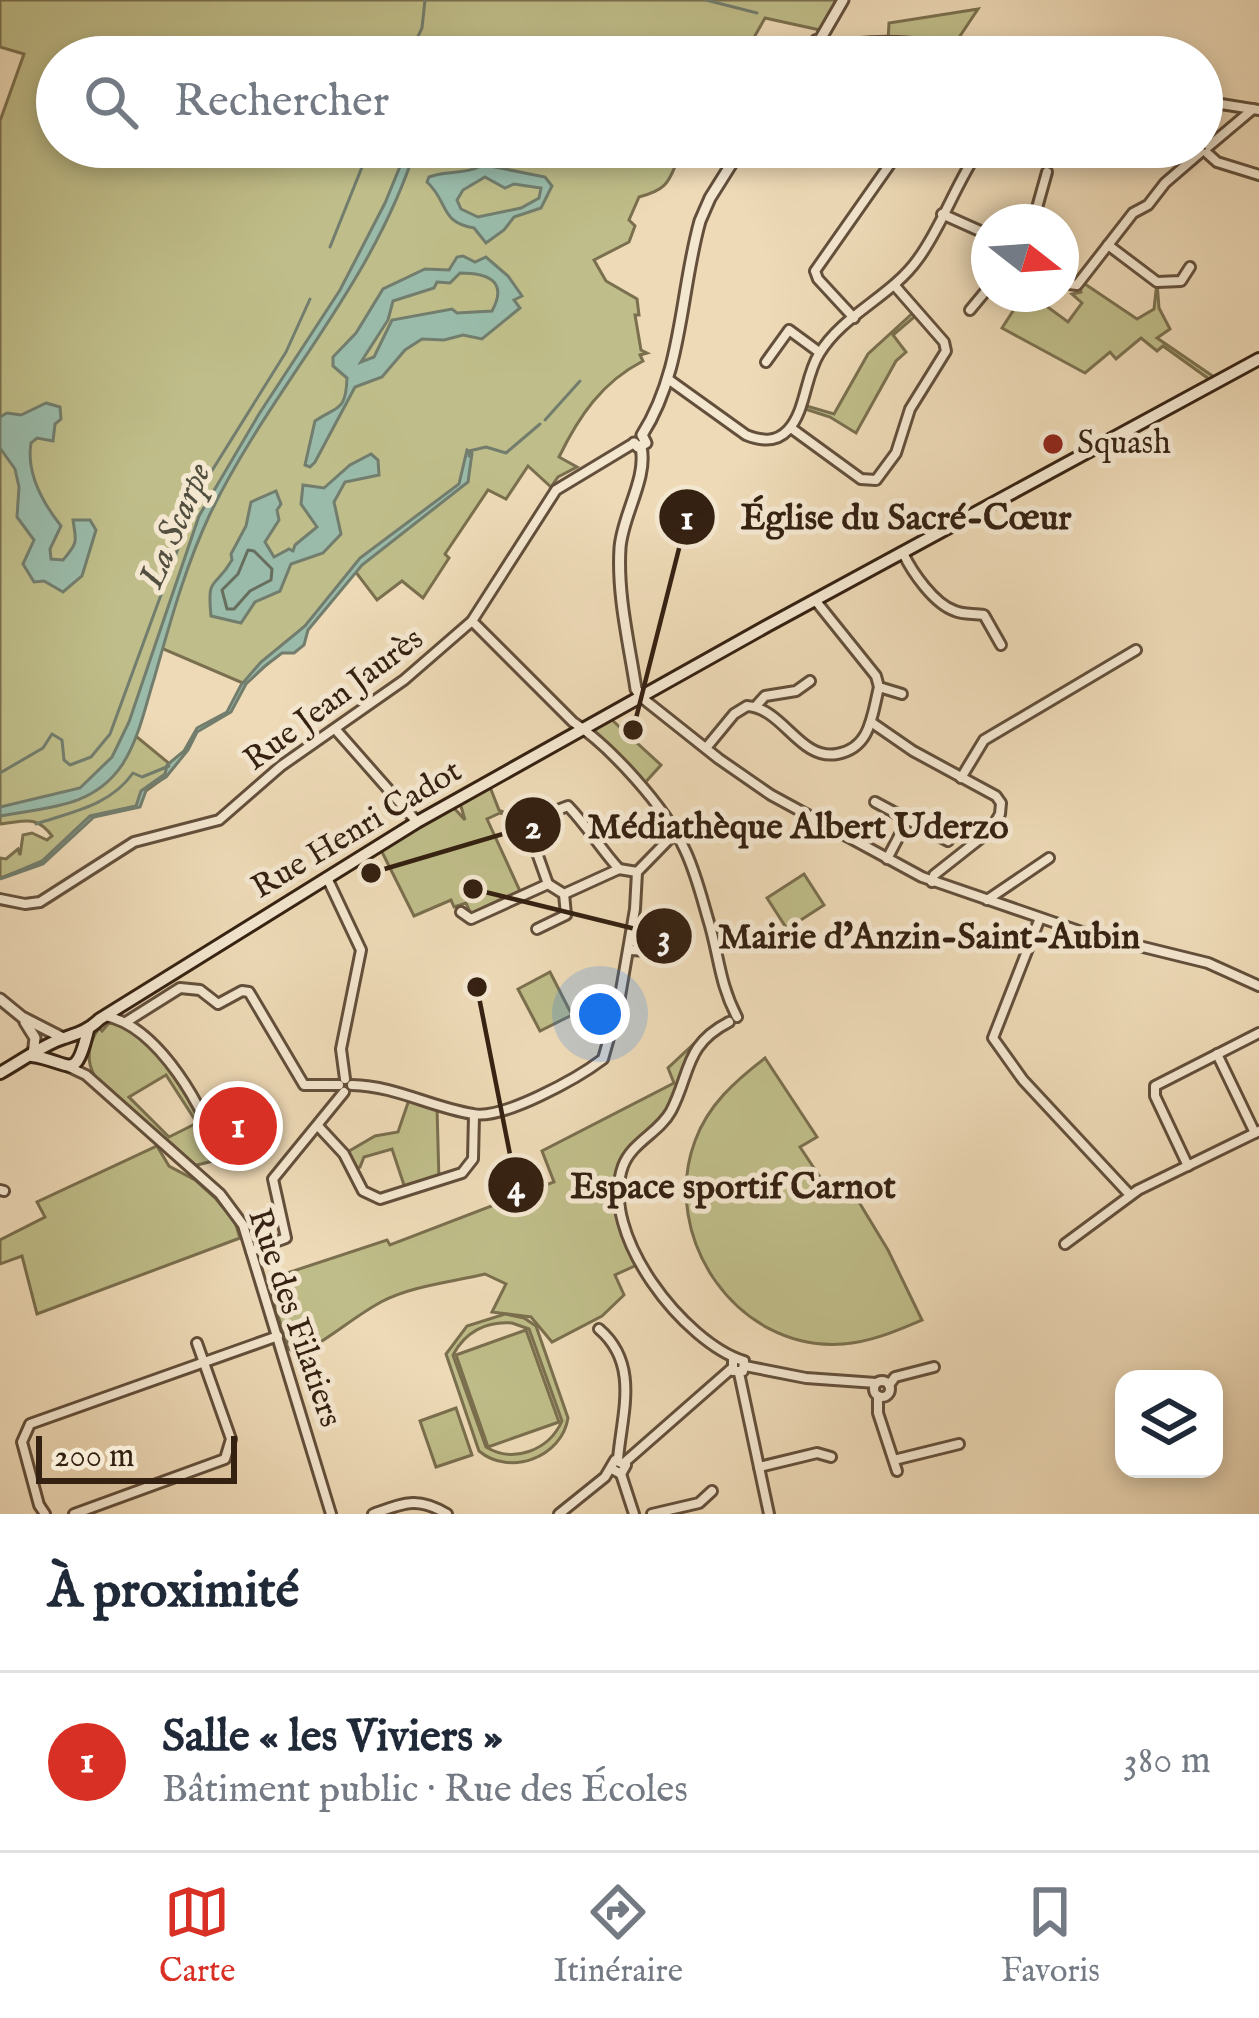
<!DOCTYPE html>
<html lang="fr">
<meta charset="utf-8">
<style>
:root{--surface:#fff;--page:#f6f6f7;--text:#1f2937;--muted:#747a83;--line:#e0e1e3;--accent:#d93025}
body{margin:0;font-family:"IM FELL English",serif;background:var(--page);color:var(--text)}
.controls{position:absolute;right:36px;bottom:36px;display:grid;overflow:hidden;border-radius:24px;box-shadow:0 6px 18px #0003}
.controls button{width:108px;height:108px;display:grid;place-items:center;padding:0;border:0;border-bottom:3px solid var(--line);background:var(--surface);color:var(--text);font:60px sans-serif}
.compass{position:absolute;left:971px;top:204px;width:108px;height:108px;border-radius:50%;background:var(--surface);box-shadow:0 6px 18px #0003;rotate:107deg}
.scale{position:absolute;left:36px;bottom:30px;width:201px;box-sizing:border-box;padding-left:12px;border:6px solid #352112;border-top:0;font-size:33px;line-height:42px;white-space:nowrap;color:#352112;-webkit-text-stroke:9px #f4e7d0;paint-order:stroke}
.you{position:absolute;left:600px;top:1014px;width:42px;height:42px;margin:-30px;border:9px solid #fff;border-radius:50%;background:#1a73e8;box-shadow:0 0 0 18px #1a73e833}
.badge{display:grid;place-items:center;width:78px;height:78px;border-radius:50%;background:var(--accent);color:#fff;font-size:39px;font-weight:700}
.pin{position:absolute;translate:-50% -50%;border:6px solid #fff;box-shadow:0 3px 12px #0006}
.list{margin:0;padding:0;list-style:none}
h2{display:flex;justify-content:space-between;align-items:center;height:156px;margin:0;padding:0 48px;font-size:51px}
h2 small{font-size:39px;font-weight:400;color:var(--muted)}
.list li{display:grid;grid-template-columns:78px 1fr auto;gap:36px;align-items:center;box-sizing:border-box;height:180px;padding:0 48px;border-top:3px solid var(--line)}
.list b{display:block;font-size:45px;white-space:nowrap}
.list p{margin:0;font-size:39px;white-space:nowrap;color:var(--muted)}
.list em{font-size:39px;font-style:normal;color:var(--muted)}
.icon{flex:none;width:66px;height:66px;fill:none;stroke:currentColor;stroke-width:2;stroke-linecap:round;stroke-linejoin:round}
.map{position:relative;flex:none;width:1259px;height:1514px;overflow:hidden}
.search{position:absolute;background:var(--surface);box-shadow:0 6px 18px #0003;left:36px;right:36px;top:36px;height:132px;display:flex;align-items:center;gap:30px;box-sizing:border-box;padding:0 42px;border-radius:66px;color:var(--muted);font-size:45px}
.sheet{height:336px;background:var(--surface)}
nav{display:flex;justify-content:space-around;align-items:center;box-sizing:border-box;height:168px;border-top:3px solid var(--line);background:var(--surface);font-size:33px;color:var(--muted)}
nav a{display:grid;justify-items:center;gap:6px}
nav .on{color:var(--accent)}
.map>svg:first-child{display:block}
.green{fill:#bfbd89;stroke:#7a6f4e;stroke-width:3;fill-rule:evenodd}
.water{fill:#9abbaa;stroke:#727d6d;stroke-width:3;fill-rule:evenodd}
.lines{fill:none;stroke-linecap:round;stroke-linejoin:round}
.shore{stroke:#686e5e;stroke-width:3}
.stream{stroke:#727d6d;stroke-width:3}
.minor-casing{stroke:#634f3b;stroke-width:14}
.tertiary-casing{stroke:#634f3b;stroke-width:15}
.secondary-casing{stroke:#352112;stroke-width:16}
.minor{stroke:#f4e7d0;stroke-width:8}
.tertiary{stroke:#f4e7d0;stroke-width:9}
.secondary{stroke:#f4e7d0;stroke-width:10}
.poi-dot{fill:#8f2418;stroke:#f4e7d0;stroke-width:4.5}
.labels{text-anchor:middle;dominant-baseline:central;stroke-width:10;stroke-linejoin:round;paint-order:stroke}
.poi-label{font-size:33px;fill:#352112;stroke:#f4e7d0;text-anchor:start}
.street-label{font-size:33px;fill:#352112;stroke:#f4e7d0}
.water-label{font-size:36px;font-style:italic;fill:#534f40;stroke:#f4e7d0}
.leader{fill:none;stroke:#352112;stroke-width:4.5}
.callout-dot{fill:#352112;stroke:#f4e7d0;stroke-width:4.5}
.mark-label{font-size:36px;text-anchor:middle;font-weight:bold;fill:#fff}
.callout-label{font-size:36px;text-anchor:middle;font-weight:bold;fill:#352112;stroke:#f4e7d0;stroke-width:10;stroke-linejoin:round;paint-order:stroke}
</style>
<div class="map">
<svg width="1259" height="1514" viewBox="0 0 1259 1514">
<rect width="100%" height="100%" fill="#eedab7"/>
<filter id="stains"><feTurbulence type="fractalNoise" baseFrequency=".00167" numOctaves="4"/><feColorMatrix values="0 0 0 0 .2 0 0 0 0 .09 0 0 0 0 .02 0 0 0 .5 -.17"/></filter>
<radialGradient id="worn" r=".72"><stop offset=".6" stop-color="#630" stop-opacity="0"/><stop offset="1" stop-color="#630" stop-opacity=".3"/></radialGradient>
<g class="green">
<path d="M0,0H843L820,30L765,18L743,57H57V147H684C668,177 674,188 639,197L629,220L635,226L629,242L594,260L606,281L637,299L639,315H635L641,350L647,353L640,355L643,361C602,382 579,416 559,457L577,467L558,477L551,487L528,466L506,499L488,490L445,554L449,558L423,598L402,581L377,600L355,571L285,648L245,684L159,647L132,733L171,765L161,780L143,793L138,806L93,816L43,862L0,878V858L6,859L18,849L20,855L23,835L32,833L47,840L52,836C36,814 24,822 0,824V121L24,54L0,47Z"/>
<path d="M978,9L958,39L1021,57L953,52L952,57H932L940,49L888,41L889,23Z"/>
<path d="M1157,282L1159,308L1170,329L1157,338L1214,377L1209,379L1163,346L1157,351L1141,338L1116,359L1110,352L1085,373L1002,328L1024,294H1030L1068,322L1082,303L1072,294L1081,292L1080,287L1085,284L1137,319L1154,309Z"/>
<path d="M916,310L919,313L893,335L906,352L896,361L856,433L830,417L799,407L800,404L834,414L868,354Z"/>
<path d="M612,720L661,765L642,786L595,733L596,728Z"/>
<path d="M490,787L499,810L515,817L500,813L487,819L520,891L471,914L466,903L454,907L451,900L414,916L381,850L453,807L465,820L460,803Z"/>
<path d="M804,874L824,905L787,929L767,898Z"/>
<path d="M550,972L572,1015L540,1031L518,989Z"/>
<path d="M109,1023C148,1026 218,1125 213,1161L193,1166L96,1078C85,1062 88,1043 99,1028L102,1031ZM166,1075L197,1123L169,1137L129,1097Z"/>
<path d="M697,1041L701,1042L670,1113L639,1144L622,1169L621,1208L641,1263L615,1275L624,1295L602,1316L552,1342L531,1317L492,1312L506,1284L485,1274C452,1282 410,1286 381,1302C355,1316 333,1336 307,1350L304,1346L298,1349V1355L289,1349L266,1280L387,1240L390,1245L554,1182L542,1151L674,1083L668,1068Z"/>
<path d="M765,1058L817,1137L800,1147L828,1189L845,1179L888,1250L922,1320C896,1331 871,1342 843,1344C737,1352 659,1237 695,1141C708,1105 735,1081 765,1058Z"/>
<path d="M411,1094L437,1108L439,1180L406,1191L392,1149L364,1157L360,1167L353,1170L344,1154L375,1136L398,1132Z"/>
<path d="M157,1146L169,1166L195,1180L216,1199L235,1222L240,1238L37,1314L22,1256L0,1264V1240L45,1217L37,1202Z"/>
<path d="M505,1314L524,1318L536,1326L568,1418C562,1457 510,1477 479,1451L446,1354L467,1326ZM512,1323L529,1329L562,1421C549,1450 514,1464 486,1447L453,1355C465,1332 486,1321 512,1323Z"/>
<path d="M526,1330L559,1422L488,1447L456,1355Z"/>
<path d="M456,1408L472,1455L436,1467L420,1421Z"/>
</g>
<g class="water">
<path d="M408,147H416C372,287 272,386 210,514C185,567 170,623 154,679C145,707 139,739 122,765C93,808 47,807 0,816V807L80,788L112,757L129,722L199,516L259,414L340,290L385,203Z"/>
<path d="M483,160L485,165L545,177L552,186L541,208L514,217L504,230L486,243L474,228C439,222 449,202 427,182L429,177C446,170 464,175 481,166ZM485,177L505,188L514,184L541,188L539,198L521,208L478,217L461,209L457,200L463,190Z"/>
<path d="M463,256L475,262L486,257L508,276L522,296L514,300L520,308L482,339L463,335L444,340L422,339L405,350L382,377L355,387L315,462L310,467L305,465L315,421C337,406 346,412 347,378L333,366V357L356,333L383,289L425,269L449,270L457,257ZM460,273C486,273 509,280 492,311L457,313L452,309L392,320L374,357L361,362L388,320L393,301L434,288L437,282L450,283Z"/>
<path d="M46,403L60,407L61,419L55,424L53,441L37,438L31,443C26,473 43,503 61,526L50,549L51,559L63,560C79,541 76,542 73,520H90L96,530L82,576L63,592L44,581L34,582L23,564L34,540L17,517L19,487L15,469L0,448V417L7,413L21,415Z"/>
<path d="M467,450L472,453L468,482L362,565L308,630L304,645L294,653H282L265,666L246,684L231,712L197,732L188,750L166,777L147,788L140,807L94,817L43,864L0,879L42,861L90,816L136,806L141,791L165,774L167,765L184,751L197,728L227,712L241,685L261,662L305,626L360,558L459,484Z"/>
<path d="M371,454L378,460L379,475L345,482L334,502L341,534L323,553L291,564L280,591L255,602L241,623L211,616C207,574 214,591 232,560L231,554L246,526L251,502L276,491L281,504L277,510L279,520L265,542L274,557L289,549L293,551L295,545L317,527L301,504L303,485L324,488L350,465Z"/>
</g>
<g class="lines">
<path class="shore" d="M248,550L254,551L272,569L271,580L250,591L234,609H227L222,590L238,574Z"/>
<g class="stream">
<path d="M706,0L757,13"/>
<path d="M408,57L422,28L425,0"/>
<path d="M330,247L370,147"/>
<path d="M545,420L580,381"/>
<path d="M469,456V451L486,447L506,453L540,424"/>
<path d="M0,773L43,748L52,734L62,740L64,760L70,765L91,757L110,734L191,513L208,477L286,352L310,299"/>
<path d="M36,824C71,812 110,806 133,773L142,777L169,766"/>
</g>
<defs>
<g id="minor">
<path d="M833,47L816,40V49H822C880,36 934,42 991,57"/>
<path d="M1202,101L1259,110"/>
<path d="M1209,146L1253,109"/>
<path d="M1207,153L1217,162L1259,175"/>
<path d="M942,214L989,235"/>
<path d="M1033,222L1047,172"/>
<path d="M1108,245L1157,282L1181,281L1190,267"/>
<path d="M1061,283L1077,285L1133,213L1148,205L1165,183L1201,152"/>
<path d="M970,310L989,287"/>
<path d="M854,318L818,279L815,271L902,147"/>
<path d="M766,362L789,330L819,352"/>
<path d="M668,379L746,435C761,441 776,443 788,430C806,411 805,376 819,354C843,314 891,297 918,259C943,225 956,182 981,147"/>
<path d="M791,428L861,479L876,480L896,453L910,409L946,351L944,342L895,286"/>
<path d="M903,553C912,572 934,604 955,611C964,615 974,613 984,615L1001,645"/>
<path d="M815,600L876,676L879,687L902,694"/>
<path d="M472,621L573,722C610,746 665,807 684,848C695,870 701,895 708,919C719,954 719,983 737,1017"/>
<path d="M641,697L719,759L771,795L922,877L1082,932L1208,963L1259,986"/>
<path d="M756,706L765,696L796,691L810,681"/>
<path d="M871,722L913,751L996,796L1001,803L1000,814L991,830L934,875L932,882"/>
<path d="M336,730L417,822"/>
<path d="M706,748L734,714L747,706C783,708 800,761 837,754C871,748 872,715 879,687"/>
<path d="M961,778L984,740L1136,650"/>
<path d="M875,802L948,841"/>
<path d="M887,859L907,821"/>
<path d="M328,880L361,950L341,1049L345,1079"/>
<path d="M548,884L526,822L568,806C588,827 600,848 619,869"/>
<path d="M0,899L25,904L40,902L134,842L219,820L281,766L404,680L472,621L556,490L634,443"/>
<path d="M987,900L1049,858"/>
<path d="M461,912L471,919L548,884L564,894L619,869L637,872"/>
<path d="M1040,918L993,1038L1023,1080L1130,1195"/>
<path d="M537,929L566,915L564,894"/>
<path d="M629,950L676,952"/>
<path d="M619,1002L635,909L637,872L675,833"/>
<path d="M106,1016C159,1027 206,1110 220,1159"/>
<path d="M126,1022L180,988L200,990L218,1004L242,991L249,992L304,1085H339"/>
<path d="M729,1022C684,1045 691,1073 671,1111C659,1133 632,1142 623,1166C598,1234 685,1343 744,1361L743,1371H733V1359"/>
<path d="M1217,1054L1255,1133"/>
<path d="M69,1067L86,1075L220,1194L243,1225L331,1514"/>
<path d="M352,1085C396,1086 430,1107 473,1114C503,1120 578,1078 603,1059L617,1010"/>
<path d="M318,1126L344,1154L363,1191L380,1199L462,1173L473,1159L474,1115"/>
<path d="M1188,1166L1155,1096V1086L1259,1033"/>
<path d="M0,1190L4,1191"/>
<path d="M1065,1244L1138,1190L1259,1131"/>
<path d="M251,1251L286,1238L273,1179L344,1092"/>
<path d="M599,1329C640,1364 622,1413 618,1459"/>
<path d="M745,1366L806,1378L876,1383"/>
<path d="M739,1373L769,1514"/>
<circle cx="882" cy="1389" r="8"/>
<path d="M889,1385L895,1377L934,1367"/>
<path d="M878,1396V1413L897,1471"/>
<path d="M894,1460L959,1444"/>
<path d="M625,1462L731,1369"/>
<path d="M759,1467L817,1453L831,1457"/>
<path d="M621,1474L634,1514"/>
<path d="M45,1514L39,1505L22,1442L30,1424L278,1336"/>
<path d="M74,1514L225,1459L231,1439L197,1343"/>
<path d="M373,1514C404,1503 417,1496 447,1514"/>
<path d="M559,1514L605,1477L615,1460L626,1465L621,1474L612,1469"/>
<path d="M652,1514L699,1503L712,1491"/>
</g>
<g id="tertiary">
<path d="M810,57L843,0"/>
<path d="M634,443L638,447L646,443L642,435C683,371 680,292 700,221L710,198L742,147"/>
<path d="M641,447C648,478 622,516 620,548C617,595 629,643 636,689L641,697"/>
<path d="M0,999L22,1017L63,1038"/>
<path d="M25,1022L35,1038L33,1055"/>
</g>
<g id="secondary">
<path d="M32,1056C70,1061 75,1085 88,1030"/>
<path d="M0,1073C20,1062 44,1044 64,1038C79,1033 87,1031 100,1019L417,822L767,626L1259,359"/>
</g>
</defs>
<use href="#minor" class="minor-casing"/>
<use href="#tertiary" class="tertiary-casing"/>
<use href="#secondary" class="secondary-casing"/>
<use href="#minor" class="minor"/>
<use href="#tertiary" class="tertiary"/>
<use href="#secondary" class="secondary"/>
</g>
<circle class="poi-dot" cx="1053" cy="444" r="12"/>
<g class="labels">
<g class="poi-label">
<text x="1077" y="444">Squash</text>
</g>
<g class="street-label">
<text transform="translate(334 700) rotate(-37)">Rue Jean Jaurès</text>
<text transform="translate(357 830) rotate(-31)">Rue Henri Cadot</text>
<text transform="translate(294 1318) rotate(71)">Rue des Filatiers</text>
</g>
<g class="water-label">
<text transform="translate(176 526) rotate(-67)">La Scarpe</text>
</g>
</g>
<path class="leader" d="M633 730L687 517M371 873L533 825M473 889L664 936M477 987L516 1185"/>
<g class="callout-dot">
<circle cx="633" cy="730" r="12"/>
<circle cx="371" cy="873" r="12"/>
<circle cx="473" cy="889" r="12"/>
<circle cx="477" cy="987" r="12"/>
<circle cx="687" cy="517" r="30"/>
<circle cx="533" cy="825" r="30"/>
<circle cx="664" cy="936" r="30"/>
<circle cx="516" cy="1185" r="30"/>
</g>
<g class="mark-label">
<text x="687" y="529">1</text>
<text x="533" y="838">2</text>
<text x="664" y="948">3</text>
<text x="516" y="1198">4</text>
</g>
<g class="callout-label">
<text x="906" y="529">Église du Sacré-Cœur</text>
<text x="798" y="838">Médiathèque Albert Uderzo</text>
<text x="929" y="948">Mairie d'Anzin-Saint-Aubin</text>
<text x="733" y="1198">Espace sportif Carnot</text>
</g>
<rect width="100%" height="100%" filter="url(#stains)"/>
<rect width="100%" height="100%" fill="url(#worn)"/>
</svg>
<div class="controls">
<button><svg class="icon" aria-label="layers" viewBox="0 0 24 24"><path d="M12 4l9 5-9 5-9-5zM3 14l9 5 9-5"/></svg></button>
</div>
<svg class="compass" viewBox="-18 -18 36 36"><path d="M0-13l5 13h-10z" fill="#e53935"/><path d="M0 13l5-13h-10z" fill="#747a83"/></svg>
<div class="scale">200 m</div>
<div class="you"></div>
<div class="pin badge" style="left:238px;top:1126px">1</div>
<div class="search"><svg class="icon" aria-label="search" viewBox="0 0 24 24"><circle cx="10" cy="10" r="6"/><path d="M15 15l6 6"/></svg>Rechercher</div>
</div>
<section class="sheet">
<h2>À proximité<small></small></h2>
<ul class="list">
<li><span class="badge">1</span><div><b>Salle « les Viviers »</b><p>Bâtiment public · Rue des Écoles</p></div><em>380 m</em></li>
</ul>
</section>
<nav>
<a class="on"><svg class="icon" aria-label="map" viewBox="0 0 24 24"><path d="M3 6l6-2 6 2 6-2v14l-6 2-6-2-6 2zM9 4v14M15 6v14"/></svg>Carte</a>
<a><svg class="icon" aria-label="directions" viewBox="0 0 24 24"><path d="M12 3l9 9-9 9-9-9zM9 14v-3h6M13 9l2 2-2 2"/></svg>Itinéraire</a>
<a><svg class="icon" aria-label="saved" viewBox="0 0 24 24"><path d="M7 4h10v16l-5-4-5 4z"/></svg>Favoris</a>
</nav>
